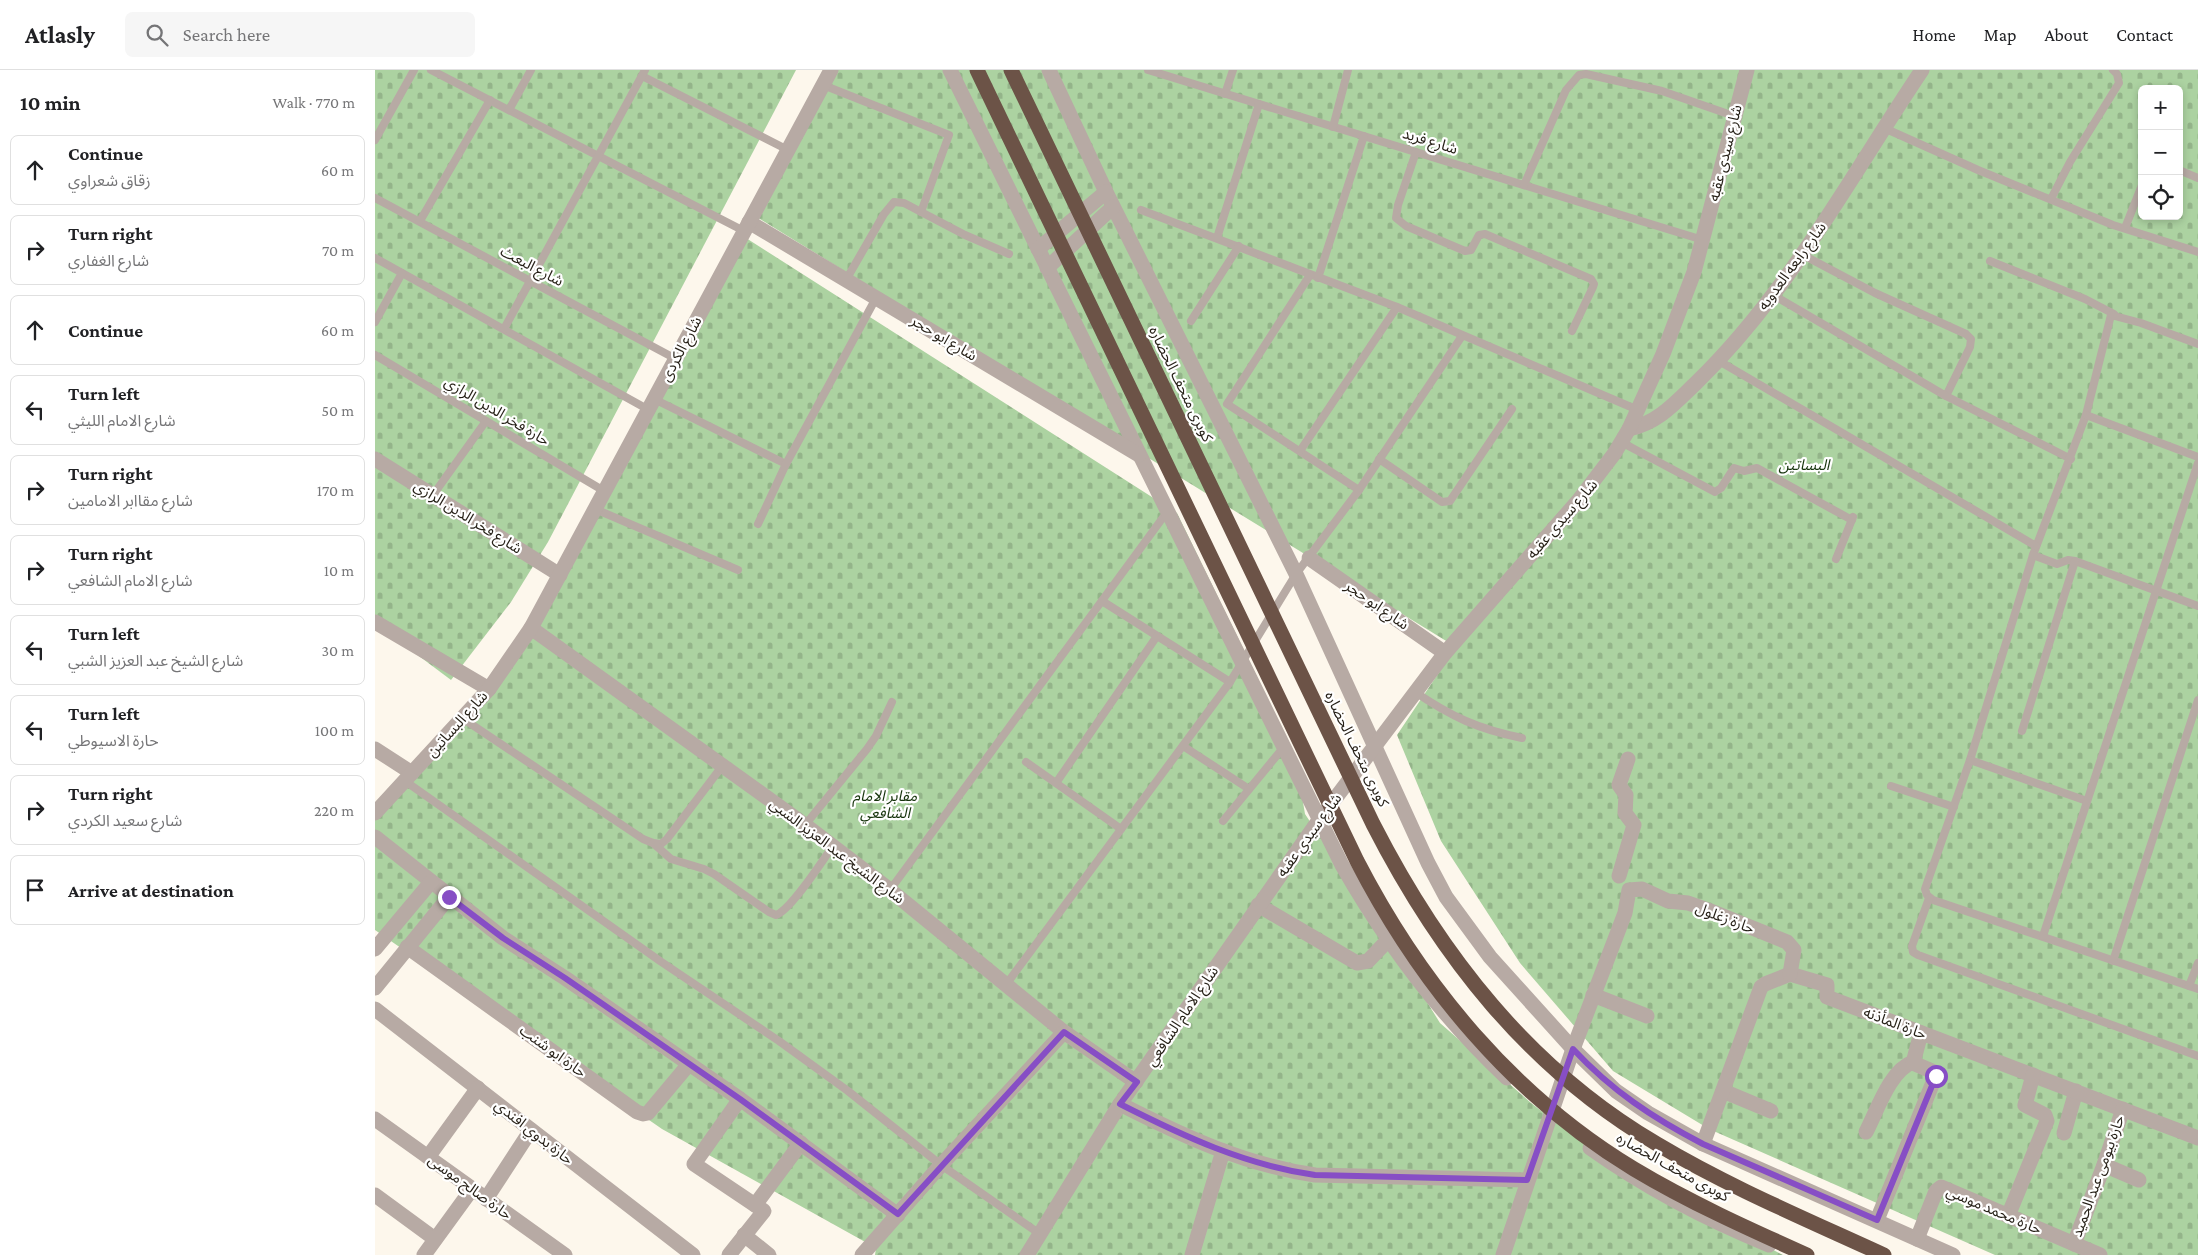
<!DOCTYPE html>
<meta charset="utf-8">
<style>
:root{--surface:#fff;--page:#f6f6f6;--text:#202124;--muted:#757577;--line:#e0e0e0}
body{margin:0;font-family:"Crimson Pro","Noto Sans Arabic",serif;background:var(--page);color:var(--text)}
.controls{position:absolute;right:15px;top:15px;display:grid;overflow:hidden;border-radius:8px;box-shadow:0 2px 8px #0003}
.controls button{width:45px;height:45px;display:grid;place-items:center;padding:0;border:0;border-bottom:1px solid var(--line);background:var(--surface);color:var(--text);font:25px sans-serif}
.stop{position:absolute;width:15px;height:15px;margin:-11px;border:4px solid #874ec5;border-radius:50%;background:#fff}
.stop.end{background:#874ec5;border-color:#fff;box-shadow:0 1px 5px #0008}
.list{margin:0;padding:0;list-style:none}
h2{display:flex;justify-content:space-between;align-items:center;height:65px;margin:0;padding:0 20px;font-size:21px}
h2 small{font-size:16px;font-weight:400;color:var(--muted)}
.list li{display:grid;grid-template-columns:32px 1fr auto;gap:15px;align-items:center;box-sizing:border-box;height:70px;margin:0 10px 10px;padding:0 10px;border:1px solid var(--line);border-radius:8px}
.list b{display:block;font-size:19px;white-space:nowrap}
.list p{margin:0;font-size:16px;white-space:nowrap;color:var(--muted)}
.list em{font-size:16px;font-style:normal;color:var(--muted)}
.icon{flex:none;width:28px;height:28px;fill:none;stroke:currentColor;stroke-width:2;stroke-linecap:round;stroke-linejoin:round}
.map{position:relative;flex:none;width:1823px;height:1185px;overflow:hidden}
header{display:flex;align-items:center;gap:30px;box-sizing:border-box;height:70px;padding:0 25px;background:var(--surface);border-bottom:1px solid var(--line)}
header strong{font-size:24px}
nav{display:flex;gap:28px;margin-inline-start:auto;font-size:18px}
.search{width:350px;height:45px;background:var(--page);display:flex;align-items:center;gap:12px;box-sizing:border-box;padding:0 18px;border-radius:8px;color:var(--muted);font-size:19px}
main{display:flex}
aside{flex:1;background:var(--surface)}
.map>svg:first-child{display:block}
.cemetery{fill:url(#cemetery-stones);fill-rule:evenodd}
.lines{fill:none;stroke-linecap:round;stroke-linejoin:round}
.service{stroke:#b7aaa4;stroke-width:8}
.minor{stroke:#b7aaa4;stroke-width:15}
.tertiary{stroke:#b7aaa4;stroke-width:15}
.motorway-bridge{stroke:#6c5347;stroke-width:15}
.route{stroke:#874ec5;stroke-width:6}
.labels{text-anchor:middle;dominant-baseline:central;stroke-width:4.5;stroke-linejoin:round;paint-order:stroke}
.street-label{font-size:15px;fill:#251f16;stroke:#fff}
.park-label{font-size:15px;font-style:italic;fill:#16340c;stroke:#fff}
</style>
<header>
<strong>Atlasly</strong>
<div class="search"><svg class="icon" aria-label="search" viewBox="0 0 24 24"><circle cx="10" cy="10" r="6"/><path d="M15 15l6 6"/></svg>Search here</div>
<nav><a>Home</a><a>Map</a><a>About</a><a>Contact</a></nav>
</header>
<main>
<aside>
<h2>10 min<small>Walk · 770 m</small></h2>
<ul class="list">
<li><svg class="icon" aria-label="ahead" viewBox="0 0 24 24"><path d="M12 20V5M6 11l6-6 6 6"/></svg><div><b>Continue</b><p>زقاق شعراوي</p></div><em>60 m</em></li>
<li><svg class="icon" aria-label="right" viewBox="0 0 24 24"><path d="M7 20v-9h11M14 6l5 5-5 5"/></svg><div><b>Turn right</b><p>شارع الغفاري</p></div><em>70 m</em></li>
<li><svg class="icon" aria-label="ahead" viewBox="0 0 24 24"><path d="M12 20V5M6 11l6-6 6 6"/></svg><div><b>Continue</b></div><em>60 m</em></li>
<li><svg class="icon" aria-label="left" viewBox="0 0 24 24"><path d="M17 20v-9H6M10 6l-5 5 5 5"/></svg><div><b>Turn left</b><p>شارع الامام الليثي</p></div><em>50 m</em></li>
<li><svg class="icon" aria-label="right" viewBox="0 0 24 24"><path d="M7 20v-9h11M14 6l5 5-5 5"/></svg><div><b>Turn right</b><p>شارع مقاابر الامامين</p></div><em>170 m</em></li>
<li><svg class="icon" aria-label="right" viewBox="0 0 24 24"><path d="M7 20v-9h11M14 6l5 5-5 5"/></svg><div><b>Turn right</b><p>شارع الامام الشافعي</p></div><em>10 m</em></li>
<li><svg class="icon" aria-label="left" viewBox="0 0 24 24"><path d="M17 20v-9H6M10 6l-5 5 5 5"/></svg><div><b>Turn left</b><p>شارع الشيخ عبد العزيز الشبي</p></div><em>30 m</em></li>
<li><svg class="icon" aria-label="left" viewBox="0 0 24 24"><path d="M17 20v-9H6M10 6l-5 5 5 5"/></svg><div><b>Turn left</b><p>حارة الاسيوطي</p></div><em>100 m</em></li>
<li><svg class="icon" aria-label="right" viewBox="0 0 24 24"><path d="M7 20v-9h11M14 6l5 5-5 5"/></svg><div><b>Turn right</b><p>شارع سعيد الكردي</p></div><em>220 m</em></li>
<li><svg class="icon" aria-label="arrive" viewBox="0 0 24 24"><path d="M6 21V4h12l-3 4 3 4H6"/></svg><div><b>Arrive at destination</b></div></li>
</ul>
</aside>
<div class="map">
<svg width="1823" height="1185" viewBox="0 0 1823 1185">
<defs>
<pattern id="cemetery-stones" width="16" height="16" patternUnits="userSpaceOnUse" patternTransform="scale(1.25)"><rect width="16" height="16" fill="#acd2a1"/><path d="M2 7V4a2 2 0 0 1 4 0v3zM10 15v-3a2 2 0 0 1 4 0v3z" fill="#94b48a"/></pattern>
</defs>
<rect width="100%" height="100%" fill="#fdf7ec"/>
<g class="cemetery">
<path d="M0,0H421L173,472L136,532L76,610L0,553Z"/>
<path d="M460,0H1823V1185H1620L1334,1059L1238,1001L1145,893L1066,771L1022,665L1081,577L380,146ZM1767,19H1804V146H1767Z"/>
<path d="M371,168L802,443L920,685L930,744L1006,858L1065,953L1156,1033L1236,1095L1408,1185H500L501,1178L287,1059L0,860V747L122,613Z"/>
</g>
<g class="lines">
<g class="service">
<path d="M56,0L369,161"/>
<path d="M773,0L1328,170"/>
<path d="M267,6L413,80"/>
<path d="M448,15L574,65L546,142"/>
<path d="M850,24L858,0"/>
<path d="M134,40L156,0"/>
<path d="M958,57L973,0"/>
<path d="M1509,58L1603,100L1738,155L1823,182"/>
<path d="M0,70L39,0"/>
<path d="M1041,82L1023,135L1021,148L1031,156L1090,181L1096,180L1104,165L1110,164L1216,209L1219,214L1218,217L1197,261"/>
<path d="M1804,100L1823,108"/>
<path d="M1149,115L1191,20L1204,5L1211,4L1287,21L1359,46"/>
<path d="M0,128L301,289"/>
<path d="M1676,129L1695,92L1744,13L1742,4L1738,0"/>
<path d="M766,140L1022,237L1263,340"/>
<path d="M45,151L115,30"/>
<path d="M1750,158L1767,115"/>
<path d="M842,168L884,34"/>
<path d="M1428,185L1500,223L1591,264L1596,269L1595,277L1571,326"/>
<path d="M0,188L274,340"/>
<path d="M1615,191L1710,229L1739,244"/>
<path d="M935,205L852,334L984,420"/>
<path d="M943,208L989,66"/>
<path d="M471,210L509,144L519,132L529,133L590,165L634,184"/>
<path d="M1398,225L1571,326L1696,389"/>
<path d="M816,251L864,176"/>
<path d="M0,252L27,203"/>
<path d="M129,259L270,0"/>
<path d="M1823,274L1766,253L1736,245L1711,345L1658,485L1595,690L1550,819L1552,825L1558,830L1823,919"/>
<path d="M0,285L229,421"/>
<path d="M1344,291L1661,476"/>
<path d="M279,329L411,394"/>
<path d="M1711,345L1823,387"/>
<path d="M1246,372L1340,422L1346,418L1359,398L1369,401L1382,398L1477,450"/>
<path d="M925,381L1022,237"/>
<path d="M1004,389L1067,432L1075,431L1137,339"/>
<path d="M58,425L111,351"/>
<path d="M220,439L363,500"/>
<path d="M383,454L411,394L501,228"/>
<path d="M1658,485L1682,494L1693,490L1700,491L1823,536"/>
<path d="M1461,489L1478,447"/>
<path d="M727,531L855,612"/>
<path d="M1040,622C1077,647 1103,659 1147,668"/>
<path d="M87,648L268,769L278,773L286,774L292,769L348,695"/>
<path d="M1647,661L1700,491"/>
<path d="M808,676L874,719"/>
<path d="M1595,690L1712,731"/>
<path d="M651,692L746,759"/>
<path d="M30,711L285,891L404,971L473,1021L566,1095L665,1164"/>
<path d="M681,713L782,566"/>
<path d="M1516,716L1579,737"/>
<path d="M848,751L908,678"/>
<path d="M430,755L492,679L501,666L517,632"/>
<path d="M278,773L296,789L329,799L339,804L394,842L401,845C416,840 447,791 458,776"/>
<path d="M515,820L792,442"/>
<path d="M1554,828L1537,876L1538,882L1543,885L1823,986"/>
<path d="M1668,866L1823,393"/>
<path d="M1738,891L1823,630"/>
<path d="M630,916L855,612L921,504L984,420L1087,266"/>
<path d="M1814,916L1823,893"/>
</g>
<g class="minor">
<path d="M575,0L967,795C1012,874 1065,945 1132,1008"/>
<path d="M674,0L731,122L921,504L1053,793L1071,827L1115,887L1198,979L1241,1021L1273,1043L1328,1074L1578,1185"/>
<path d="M374,152L764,385"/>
<path d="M663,179L731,122"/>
<path d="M672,198L738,137"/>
<path d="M1254,359C1283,353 1300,333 1321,313C1414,223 1475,107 1547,0"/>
<path d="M0,389L185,505"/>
<path d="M934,488L1070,583"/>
<path d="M0,552L114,619"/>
<path d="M156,558L430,755L515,820L689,962L761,1012"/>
<path d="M0,679L37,703"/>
<path d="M0,767L128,868L190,908L365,1029L523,1145"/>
<path d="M1244,806L1259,755L1250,743L1251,725L1244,715L1253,689"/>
<path d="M883,835L982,893L993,891L1013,870"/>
<path d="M32,877L262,1042L268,1044L273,1043L314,994"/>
<path d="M0,879L56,812"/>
<path d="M0,918L74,827"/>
<path d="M1218,925L1272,946"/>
<path d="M0,939L318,1185"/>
<path d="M1348,1021L1396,1041"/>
<path d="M745,1034C808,1066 870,1095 940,1105L1152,1110"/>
<path d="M0,1049L190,1185"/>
<path d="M1491,1062C1502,1041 1515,1000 1538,992"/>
<path d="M1689,1063L1701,1021"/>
<path d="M1328,1074L1386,917L1390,914L1415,904L1452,915V927L1823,1068"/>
<path d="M1215,1078C1271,1118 1330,1149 1394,1175"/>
<path d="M53,1087L103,1018"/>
<path d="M1729,1095L1764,1110"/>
<path d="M0,1125L60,1169"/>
<path d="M111,1129L156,1060"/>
<path d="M380,1135L426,1073"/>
<path d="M1633,1146L1672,1051L1670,1045L1650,1035L1658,1005"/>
<path d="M1502,1150L1561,1005L1559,1002L1538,993L1546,963"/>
<path d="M369,1165L394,1185"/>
<path d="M1542,1169L1561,1121L1566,1117L1725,1185"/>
<path d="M1699,1174L1729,1095L1748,1039"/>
<path d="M49,1185L97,1119"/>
<path d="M354,1185L389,1141L319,1094L365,1029"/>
<path d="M487,1185L566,1095L689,962"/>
<path d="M652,1185L745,1034L944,750L1070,583L1203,431L1239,384L1254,359L1288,284L1319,202L1372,0"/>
<path d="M817,1185L848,1081"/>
<path d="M1128,1185L1198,979L1250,843L1254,820L1267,819L1293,831L1313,833L1333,840L1412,872L1419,880L1415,904"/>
</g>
<path class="tertiary" d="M0,743L114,619L156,558L456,0"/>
<g class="motorway-bridge">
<path d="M602,0L982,791C1046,915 1138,1026 1259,1099C1314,1132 1374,1159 1432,1185"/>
<path d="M636,0L998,754C1065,885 1154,999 1282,1074C1354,1117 1433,1150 1509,1185"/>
</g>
</g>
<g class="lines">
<path class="route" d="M74,827L128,868L190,908L365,1029L523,1144L689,962L762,1012L745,1034C808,1066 870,1095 940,1105L1152,1110L1198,979C1237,1021 1278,1048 1328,1074L1502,1150L1561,1006"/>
</g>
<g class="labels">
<g class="street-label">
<text transform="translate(1055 71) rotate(17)">شارع فريد</text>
<text transform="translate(1350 83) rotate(-76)">شارع سيدي عقبه</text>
<text transform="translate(157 196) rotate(28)">شارع البعث</text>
<text transform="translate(1417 196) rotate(-54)">شارع رابعه العدويه</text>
<text transform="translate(569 268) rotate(31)">شارع ابو حجر</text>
<text transform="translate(306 279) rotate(-62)">شارع الكردى</text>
<text transform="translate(806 314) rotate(64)">كوبرى متحف الحضاره</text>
<text transform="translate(122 341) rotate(31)">حارة فخر الدين الرازي</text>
<text transform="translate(93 447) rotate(32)">شارع فخر الدين الرازي</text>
<text transform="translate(1187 449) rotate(-49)">شارع سيدي عقبه</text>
<text transform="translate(1002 535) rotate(35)">شارع ابو حجر</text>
<text transform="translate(82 654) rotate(-48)">شارع البساتين</text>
<text transform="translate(982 679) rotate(64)">كوبرى متحف الحضاره</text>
<text transform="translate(934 765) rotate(-54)">شارع سيدي عقبه</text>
<text transform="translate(462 781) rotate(37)">شارع الشيخ عبد العزيز الشبي</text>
<text transform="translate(1350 848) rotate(21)">حارة زغلول</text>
<text transform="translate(807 946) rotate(-56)">شارع الامام الشافعي</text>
<text transform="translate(1520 953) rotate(21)">حارة المأذنه</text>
<text transform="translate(178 981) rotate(36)">حارة ابو شنب</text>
<text transform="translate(159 1062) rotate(38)">حارة بدوي افندي</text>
<text transform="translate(1298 1097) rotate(29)">كوبرى متحف الحضاره</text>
<text transform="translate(1723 1106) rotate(-70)">حارة بيومى عبد الحميد</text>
<text transform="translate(95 1117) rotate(36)">حارة صالح موسى</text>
<text transform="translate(1619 1140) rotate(23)">حارة محمد موسي</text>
</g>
<g class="park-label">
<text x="1429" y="395">البساتين</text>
<text x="510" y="726">مقابر الامام<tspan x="510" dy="17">الشافعي</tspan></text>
</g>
</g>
</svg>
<div class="controls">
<button>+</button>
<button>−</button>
<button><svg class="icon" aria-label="locate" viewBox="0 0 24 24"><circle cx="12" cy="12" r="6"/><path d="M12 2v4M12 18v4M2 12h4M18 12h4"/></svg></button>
</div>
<div class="stop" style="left:1561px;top:1006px"></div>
<div class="stop end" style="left:74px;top:827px"></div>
</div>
</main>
